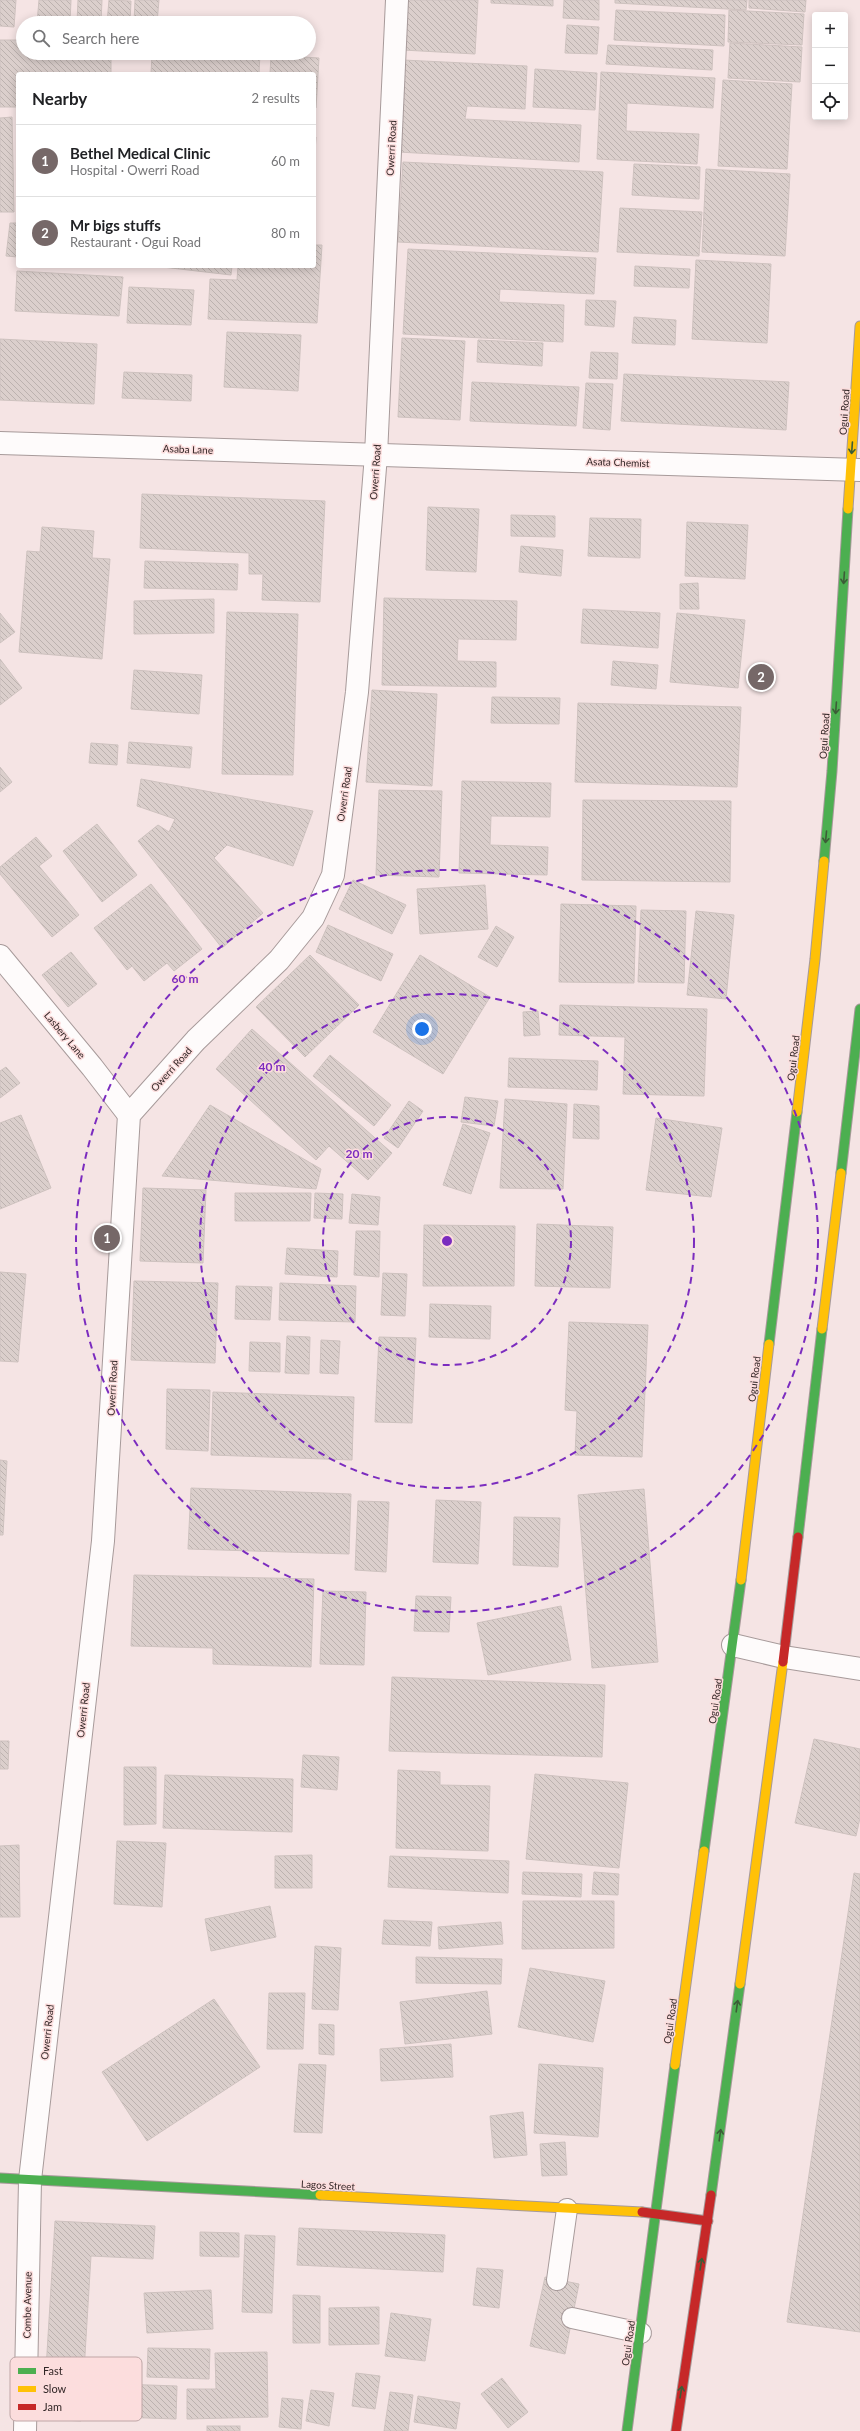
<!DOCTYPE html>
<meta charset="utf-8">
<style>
:root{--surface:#fff;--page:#f6f6f6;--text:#202124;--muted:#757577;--line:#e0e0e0;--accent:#766868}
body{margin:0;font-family:Lato,sans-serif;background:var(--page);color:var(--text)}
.controls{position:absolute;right:12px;top:12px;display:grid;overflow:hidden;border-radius:4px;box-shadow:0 2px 10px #0003}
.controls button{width:36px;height:36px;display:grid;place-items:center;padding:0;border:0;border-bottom:1px solid var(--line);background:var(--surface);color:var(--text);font:20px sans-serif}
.you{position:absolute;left:422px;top:1029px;width:14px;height:14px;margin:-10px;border:3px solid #fff;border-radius:50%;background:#1a73e8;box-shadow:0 0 0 6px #1a73e833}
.badge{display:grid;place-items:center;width:26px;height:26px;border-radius:50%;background:var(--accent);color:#fff;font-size:13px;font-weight:700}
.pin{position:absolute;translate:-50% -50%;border:2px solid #fff;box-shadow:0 1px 4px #0006}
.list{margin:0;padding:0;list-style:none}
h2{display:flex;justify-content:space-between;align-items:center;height:52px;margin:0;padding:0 16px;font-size:17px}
h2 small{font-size:13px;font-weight:400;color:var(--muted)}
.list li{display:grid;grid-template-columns:26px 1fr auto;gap:12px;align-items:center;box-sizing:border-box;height:72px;padding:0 16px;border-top:1px solid var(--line)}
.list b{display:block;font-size:15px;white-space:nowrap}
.list p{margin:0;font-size:13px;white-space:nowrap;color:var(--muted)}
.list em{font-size:13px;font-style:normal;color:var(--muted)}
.icon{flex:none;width:22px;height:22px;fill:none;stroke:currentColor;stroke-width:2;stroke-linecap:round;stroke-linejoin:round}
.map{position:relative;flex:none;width:860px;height:2431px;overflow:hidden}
.search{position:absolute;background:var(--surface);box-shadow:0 2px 10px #0003;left:16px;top:16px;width:300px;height:44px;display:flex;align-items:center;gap:10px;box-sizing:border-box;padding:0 14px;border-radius:22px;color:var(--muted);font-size:15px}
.panel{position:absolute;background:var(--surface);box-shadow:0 2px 10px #0003;left:16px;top:72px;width:300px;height:196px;border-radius:4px}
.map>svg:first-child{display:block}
.building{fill:url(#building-back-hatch);stroke:#cec2bf}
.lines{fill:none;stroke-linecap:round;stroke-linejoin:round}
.lane-casing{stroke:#a79a9a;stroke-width:22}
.street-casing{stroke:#a79a9a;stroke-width:24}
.fast-casing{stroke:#a79a9a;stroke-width:11}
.slow-casing{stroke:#a79a9a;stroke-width:11}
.jam-casing{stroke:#a79a9a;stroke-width:11}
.lane{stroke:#fefbfb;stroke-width:20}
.street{stroke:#fefbfb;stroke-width:22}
.fast{stroke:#4caf50;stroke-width:9}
.slow{stroke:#ffc107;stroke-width:9}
.jam{stroke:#c62828;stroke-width:9}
.oneway{stroke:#3c5d37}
.ring{fill:none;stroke:#7b2cbf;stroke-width:2;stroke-dasharray:7 5}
.labels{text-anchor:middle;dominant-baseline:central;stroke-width:3;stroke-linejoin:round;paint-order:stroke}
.street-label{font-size:10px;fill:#322626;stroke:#fcdddd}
.key{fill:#fcdddd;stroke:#bfa6a6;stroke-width:1}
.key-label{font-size:11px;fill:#322626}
.centre{fill:#7b2cbf;stroke:#fcdddd;stroke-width:2}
.ring-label{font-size:12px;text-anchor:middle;font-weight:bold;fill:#7b2cbf;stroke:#fcdddd;stroke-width:3;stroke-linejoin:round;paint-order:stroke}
</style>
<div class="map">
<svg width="860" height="2431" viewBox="0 0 860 2431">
<defs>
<pattern id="building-back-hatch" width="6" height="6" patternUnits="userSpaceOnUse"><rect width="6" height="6" fill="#dbcfcc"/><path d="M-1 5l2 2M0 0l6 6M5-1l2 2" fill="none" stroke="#bcb2af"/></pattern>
</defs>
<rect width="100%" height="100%" fill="#f5e4e4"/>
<g class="building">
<path d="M0,0H16L14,27L0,26Z"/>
<path d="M39,0H71L70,23H37Z"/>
<path d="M78,0H102L101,23H77Z"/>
<path d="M109,0L131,1L130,23H107Z"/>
<path d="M135,0H159L157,23H134Z"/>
<path d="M406,0H478L475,54L403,50Z"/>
<path d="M491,0H553V6L491,3Z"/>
<path d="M564,0H599V20L563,18Z"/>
<path d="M615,0H747L746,10L615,3Z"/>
<path d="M749,0H806L805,12L749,8Z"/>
<path d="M616,10L725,15L724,46L614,40Z"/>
<path d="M729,10L804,14L802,45L728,42Z"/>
<path d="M567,25L599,27L597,54L565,53Z"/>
<path d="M0,40H23V53H111V74H18V107H0Z"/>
<path d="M730,43L802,47L800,82L728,78Z"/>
<path d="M608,45L713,50L712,70L606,64Z"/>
<path d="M152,53H260L259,74H151Z"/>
<path d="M271,55L319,58L316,108H314V74H270Z"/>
<path d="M403,60L527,66L525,109L467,106L465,119L581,125L579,162L398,152Z"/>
<path d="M535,69L597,73L595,110L533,107Z"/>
<path d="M601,72L715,78L713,108L627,103L626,131L699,134L697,164L597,159Z"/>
<path d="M723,80L792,84L787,169L718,166Z"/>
<path d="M12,117L14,212H0V118Z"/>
<path d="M314,137H316L314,168Z"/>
<path d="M403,162L603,172L598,252L398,242Z"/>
<path d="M634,164L700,167L699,199L632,195Z"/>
<path d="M706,169L790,174L785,256L702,252Z"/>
<path d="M620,208L702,212L699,256L617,252Z"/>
<path d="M10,223H18V257L6,256Z"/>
<path d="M314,245H322L317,323L208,319L210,279L237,280L238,266H314Z"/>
<path d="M408,249L596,258L594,294L500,289L499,302L564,305L563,342L403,334Z"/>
<path d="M696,260L771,264L767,343L692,339Z"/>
<path d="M154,266H232L231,275Z"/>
<path d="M635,266L690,269L689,288L634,286Z"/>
<path d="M17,271L123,277L119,316L15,311Z"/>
<path d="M129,287L194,290L191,325L127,323Z"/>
<path d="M586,300L616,301L614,327L585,325Z"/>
<path d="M634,317L676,320L675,345L632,343Z"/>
<path d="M227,332L301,335L298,391L224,387Z"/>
<path d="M402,338L465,341L460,420L398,417Z"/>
<path d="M0,339L97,344L94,404L0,400Z"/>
<path d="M478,340L543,343L542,366L477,362Z"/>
<path d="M591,352L618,353L617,379L589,378Z"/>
<path d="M124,372L192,375L191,401L122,398Z"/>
<path d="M624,374L789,382L786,430L621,421Z"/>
<path d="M472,382L579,387L576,426L470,421Z"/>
<path d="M586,383L613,384L610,430L583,428Z"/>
<path d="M142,494L325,501L320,602L262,600L263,574H249V553L140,548Z"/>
<path d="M428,507L479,509L476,572L426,570Z"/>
<path d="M511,515L555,516V537L511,536Z"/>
<path d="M590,518L641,519L640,558L588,556Z"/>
<path d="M687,522L748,525L745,579L685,576Z"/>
<path d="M42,527L94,531L92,558L110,559L102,659L19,652L27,551L40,552Z"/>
<path d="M521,546L563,550L561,576L519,572Z"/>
<path d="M145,561L238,564L237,590L144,588Z"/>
<path d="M698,583L699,609H680V584Z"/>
<path d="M384,598L517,601L516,640L458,639L457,661L496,662V687L382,685Z"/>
<path d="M214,599V633L134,634V601Z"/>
<path d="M583,609L660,613L658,648L581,643Z"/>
<path d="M227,612L298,614L293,775L222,774Z"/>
<path d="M0,613L15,632L0,643Z"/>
<path d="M677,613L745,620L738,688L670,682Z"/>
<path d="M0,659L22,688L0,705Z"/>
<path d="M613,661L658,665L656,689L611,685Z"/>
<path d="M134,670L202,675L199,714L131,709Z"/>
<path d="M372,690L437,694L432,786L366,782Z"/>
<path d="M492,697L560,698L559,724L491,723Z"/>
<path d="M578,703L741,707L737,787L575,782Z"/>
<path d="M129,742L192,747L190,768L127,763Z"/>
<path d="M91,743L118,745L117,765L89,763Z"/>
<path d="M0,767L12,782L0,792Z"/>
<path d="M141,779L313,811L293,866L227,845L214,858L263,913L222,948L138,841L158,825L169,832L175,819L137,806Z"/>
<path d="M462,781L551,783L550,817L491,816L490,845L548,847L547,875L459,873Z"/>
<path d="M379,790L442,791L439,877L376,875Z"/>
<path d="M583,800L731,801L730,882L582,880Z"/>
<path d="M97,824L137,875L102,902L63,851Z"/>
<path d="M36,837L52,856L39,866L79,915L52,937L0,874V867Z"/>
<path d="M353,880L406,905L392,934L339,909Z"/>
<path d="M151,884L202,949L174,971L167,963L144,981L132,966L127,970L94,928Z"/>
<path d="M485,885L488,929L420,934L417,889Z"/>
<path d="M561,904L636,906L634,983L559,982Z"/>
<path d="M641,910L686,911L684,983L638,982Z"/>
<path d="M696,911L734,915L726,999L687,995Z"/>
<path d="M328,925L393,954L381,981L316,952Z"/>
<path d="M496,926L514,937L497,967L478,957Z"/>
<path d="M71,952L97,984L68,1007L42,975Z"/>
<path d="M310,955L359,1005L305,1057L256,1007Z"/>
<path d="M420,955L490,997L443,1074L373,1032Z"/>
<path d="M560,1005L707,1009L704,1096L623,1094L625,1037L559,1035Z"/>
<path d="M538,1011L540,1035L524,1036L523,1012Z"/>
<path d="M252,1029L392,1153L368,1180L329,1146L316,1160L216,1069Z"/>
<path d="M330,1055L391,1105L374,1126L313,1076Z"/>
<path d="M509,1058L598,1061L597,1090L508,1087Z"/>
<path d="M6,1067L20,1083L0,1098V1071Z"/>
<path d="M465,1097L498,1101L494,1126L461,1122Z"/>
<path d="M505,1099L567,1104L563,1189L500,1188Z"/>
<path d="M409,1101L423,1111L398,1148L384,1138Z"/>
<path d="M574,1104L599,1106V1139L573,1138Z"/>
<path d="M210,1105L321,1169L316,1189L162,1176Z"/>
<path d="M21,1115L51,1188L0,1209V1123Z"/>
<path d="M656,1118L722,1128L711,1197L646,1190Z"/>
<path d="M463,1124L490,1133L471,1194L443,1185Z"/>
<path d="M143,1188L206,1190L203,1263L140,1261Z"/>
<path d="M235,1193H311L310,1221H235Z"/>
<path d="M315,1193L343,1194L342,1219L314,1218Z"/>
<path d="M352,1194L380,1197L378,1225L349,1223Z"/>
<path d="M537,1224L613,1227L610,1288L535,1286Z"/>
<path d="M424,1225L515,1226L514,1286H423Z"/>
<path d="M356,1231H380L379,1277L354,1275Z"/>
<path d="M287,1248L338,1251L337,1277L285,1274Z"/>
<path d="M0,1272L26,1274L18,1362L0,1361Z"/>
<path d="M383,1273L407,1274L405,1316L381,1315Z"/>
<path d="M134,1281L218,1283L215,1363L131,1360Z"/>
<path d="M280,1283L356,1286L355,1322L279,1320Z"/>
<path d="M236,1286L272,1287L270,1320L235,1319Z"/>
<path d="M430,1304L491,1306L490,1339L429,1337Z"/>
<path d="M569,1322L648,1325L642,1457L575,1455L577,1411L565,1410Z"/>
<path d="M287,1336L310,1337L309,1374L285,1373Z"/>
<path d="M379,1337L416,1338L412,1423L375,1422Z"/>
<path d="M321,1340L340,1341L338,1374L320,1373Z"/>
<path d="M250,1342L280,1343V1372L249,1371Z"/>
<path d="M167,1389L210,1390L208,1451L166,1449Z"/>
<path d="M213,1392L354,1397L352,1460L211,1455Z"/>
<path d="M0,1460L7,1461L3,1535H0Z"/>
<path d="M191,1488L351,1494L349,1554L188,1549Z"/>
<path d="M644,1489L658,1662L592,1668L578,1495Z"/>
<path d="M436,1500L481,1502L478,1564L433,1562Z"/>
<path d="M358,1501L389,1502L386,1572L355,1570Z"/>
<path d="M514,1517L560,1518L558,1567L513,1565Z"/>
<path d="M134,1575L314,1579L311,1667L213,1664V1648L131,1646Z"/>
<path d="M323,1591L366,1592L364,1665L320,1664Z"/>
<path d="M416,1596L451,1597L449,1632L414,1631Z"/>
<path d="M561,1606L571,1660L488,1675L477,1623Z"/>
<path d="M392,1677L605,1685L602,1757L389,1751Z"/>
<path d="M814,1739L860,1749V1818L856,1836L795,1823Z"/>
<path d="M0,1741H9L8,1769H0Z"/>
<path d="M303,1755L339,1757L337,1790L301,1787Z"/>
<path d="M124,1767H156V1824L124,1825Z"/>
<path d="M398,1770L440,1772V1785L490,1786L488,1851L396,1848Z"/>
<path d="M535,1774L628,1783L619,1868L526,1859Z"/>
<path d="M165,1775L293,1779L292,1832L163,1828Z"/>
<path d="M117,1841L166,1843L162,1907L114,1904Z"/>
<path d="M19,1845L20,1917H0V1846Z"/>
<path d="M312,1855V1888H275V1856Z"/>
<path d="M390,1856L509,1861L508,1893L388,1887Z"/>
<path d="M523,1872L582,1874L581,1897L522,1894Z"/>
<path d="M594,1872L619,1874L618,1895L592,1894Z"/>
<path d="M854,1873L860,1874V2332L787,2322Z"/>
<path d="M523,1901H614V1948L522,1949Z"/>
<path d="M270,1906L276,1937L211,1951L205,1919Z"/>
<path d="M384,1920L432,1922L430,1946L382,1944Z"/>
<path d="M501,1922L503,1944L439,1949L438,1927Z"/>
<path d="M315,1946L341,1948L338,2010L312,2009Z"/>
<path d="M416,1957L502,1959L501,1984L416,1983Z"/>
<path d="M530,1968L605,1981L593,2042L518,2027Z"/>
<path d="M487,1991L492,2034L405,2044L400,2002Z"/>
<path d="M269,1993H305L303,2049H267Z"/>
<path d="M214,1999L260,2067L147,2141L102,2072Z"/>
<path d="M319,2024L334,2025V2055L319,2054Z"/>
<path d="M451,2044L453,2077L381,2081L380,2049Z"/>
<path d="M299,2064L326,2065L322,2133L294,2132Z"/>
<path d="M539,2064L603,2068L598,2137L534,2133Z"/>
<path d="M523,2112L527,2155L494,2158L490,2116Z"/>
<path d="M565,2142L567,2175L542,2176L540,2144Z"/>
<path d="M55,2221L155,2226L153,2259L91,2256L81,2421L43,2419Z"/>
<path d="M299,2228L445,2235L443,2272L297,2265Z"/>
<path d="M200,2232L239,2233V2257L200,2256Z"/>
<path d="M245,2235L275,2236L272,2313L242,2312Z"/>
<path d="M477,2268L503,2270L499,2308L473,2305Z"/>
<path d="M545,2277L579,2284L565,2354L530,2346Z"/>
<path d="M211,2290L213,2329L147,2333L144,2293Z"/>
<path d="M293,2295L320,2296V2343H293Z"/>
<path d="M379,2307V2344L329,2345V2308Z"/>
<path d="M391,2313L431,2319L425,2361L385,2356Z"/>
<path d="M148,2348L210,2349L209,2379L147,2377Z"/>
<path d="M267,2352L268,2417L187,2419V2389H216L215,2353Z"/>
<path d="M356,2373L380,2376L375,2409L352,2406Z"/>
<path d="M502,2378L528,2412L508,2428L481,2394Z"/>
<path d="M120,2384L177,2386L176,2419L119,2417Z"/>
<path d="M311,2390L334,2393L329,2426L306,2421Z"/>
<path d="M390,2392L413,2395L408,2431H384Z"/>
<path d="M418,2396L460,2403L456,2429L414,2422Z"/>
<path d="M282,2398L303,2400L301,2429L279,2427Z"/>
<rect x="207" y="2426" width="33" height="5"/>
</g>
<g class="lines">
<defs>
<g id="lane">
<path d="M557,2280L567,2209"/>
<path d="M572,2318L641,2333"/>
</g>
<g id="street">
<path d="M0,443L860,470"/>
<path d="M0,956L92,1067L129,1115"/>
<path d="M733,1645L784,1657L860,1669"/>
<path d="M25,2431L30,2180L103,1541L129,1115L196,1040L279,960L313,918L333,875L357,692L376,455L397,0"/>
</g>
<g id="fast">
<path d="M824,861L832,771L848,509"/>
<path d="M841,1173L860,1009"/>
<path d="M769,1344L797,1112"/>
<path d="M798,1537L822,1329"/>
<path d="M704,1851L741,1580"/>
<path d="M0,2178L320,2195"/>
<path d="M711,2195L740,1984"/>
<path d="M627,2431L675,2065"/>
</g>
<g id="slow">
<path d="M848,509L860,326"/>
<path d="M797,1112L815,959L824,861"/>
<path d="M822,1329L841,1173"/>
<path d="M741,1580L769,1344"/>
<path d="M740,1984L783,1662"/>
<path d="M675,2065L704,1851"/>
<path d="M320,2195L642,2212"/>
</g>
<g id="jam">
<path d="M783,1662L798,1537"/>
<path d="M642,2212L708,2221"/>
<path d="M676,2431L711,2195"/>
</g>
</defs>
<use href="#lane" class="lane-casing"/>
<use href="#street" class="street-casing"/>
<use href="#fast" class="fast-casing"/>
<use href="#slow" class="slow-casing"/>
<use href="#jam" class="jam-casing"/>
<use href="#lane" class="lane"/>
<use href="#street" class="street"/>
<use href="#fast" class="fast"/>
<use href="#slow" class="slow"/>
<use href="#jam" class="jam"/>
</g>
<defs><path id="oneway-shaft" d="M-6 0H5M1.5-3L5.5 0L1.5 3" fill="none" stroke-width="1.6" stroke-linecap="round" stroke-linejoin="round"/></defs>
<g class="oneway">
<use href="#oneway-shaft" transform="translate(852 448) rotate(94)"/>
<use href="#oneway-shaft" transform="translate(844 578) rotate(94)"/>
<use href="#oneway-shaft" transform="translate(836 708) rotate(94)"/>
<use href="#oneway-shaft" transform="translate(826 837) rotate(95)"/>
<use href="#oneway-shaft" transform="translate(737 2006) rotate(-82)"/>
<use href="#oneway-shaft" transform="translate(720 2135) rotate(-82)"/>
<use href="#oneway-shaft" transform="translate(701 2264) rotate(-81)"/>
<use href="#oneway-shaft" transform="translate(681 2392) rotate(-81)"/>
</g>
<g class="ring">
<circle cx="447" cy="1241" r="124"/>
<circle cx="447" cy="1241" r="247"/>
<circle cx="447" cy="1241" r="371"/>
</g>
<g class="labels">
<g class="street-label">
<text transform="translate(391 148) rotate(-87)">Owerri Road</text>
<text transform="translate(844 412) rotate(-86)">Ogui Road</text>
<text transform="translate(188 449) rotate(2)">Asaba Lane</text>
<text transform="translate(618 462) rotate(2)">Asata Chemist</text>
<text transform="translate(375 472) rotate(-86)">Owerri Road</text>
<text transform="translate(824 736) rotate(-86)">Ogui Road</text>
<text transform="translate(344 794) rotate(-82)">Owerri Road</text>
<text transform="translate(65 1035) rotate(50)">Lasbery Lane</text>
<text transform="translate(793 1058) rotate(-83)">Ogui Road</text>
<text transform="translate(171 1069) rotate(-48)">Owerri Road</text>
<text transform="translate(754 1379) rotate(-83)">Ogui Road</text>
<text transform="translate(112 1388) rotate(-87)">Owerri Road</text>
<text transform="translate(715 1701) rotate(-82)">Ogui Road</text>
<text transform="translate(83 1710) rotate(-84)">Owerri Road</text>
<text transform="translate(670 2021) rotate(-82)">Ogui Road</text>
<text transform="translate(47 2032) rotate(-84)">Owerri Road</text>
<text transform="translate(328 2185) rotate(3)">Lagos Street</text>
<text transform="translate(27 2305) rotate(-89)">Combe Avenue</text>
<text transform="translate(628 2343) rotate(-82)">Ogui Road</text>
</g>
</g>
<rect x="10" y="2357" width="132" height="64" rx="6" class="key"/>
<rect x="18" y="2368" width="18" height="6" fill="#4caf50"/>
<rect x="18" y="2386" width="18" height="6" fill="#ffc107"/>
<rect x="18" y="2404" width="18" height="6" fill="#c62828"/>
<g class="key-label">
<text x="43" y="2375">Fast</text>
<text x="43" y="2393">Slow</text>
<text x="43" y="2411">Jam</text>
</g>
<circle cx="447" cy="1241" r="6" class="centre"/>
<g class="ring-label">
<text x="185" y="983">60 m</text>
<text x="272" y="1071">40 m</text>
<text x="359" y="1158">20 m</text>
</g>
</svg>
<div class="controls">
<button>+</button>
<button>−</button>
<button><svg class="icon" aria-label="locate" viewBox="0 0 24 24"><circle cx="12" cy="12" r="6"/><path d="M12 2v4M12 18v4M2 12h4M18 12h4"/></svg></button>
</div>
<div class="you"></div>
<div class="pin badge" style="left:107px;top:1238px">1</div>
<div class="pin badge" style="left:761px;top:677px">2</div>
<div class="search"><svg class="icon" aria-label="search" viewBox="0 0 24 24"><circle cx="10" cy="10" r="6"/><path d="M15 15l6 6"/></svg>Search here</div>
<section class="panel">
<h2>Nearby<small>2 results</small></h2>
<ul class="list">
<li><span class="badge">1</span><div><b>Bethel Medical Clinic</b><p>Hospital · Owerri Road</p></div><em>60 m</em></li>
<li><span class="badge">2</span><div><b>Mr bigs stuffs</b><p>Restaurant · Ogui Road</p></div><em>80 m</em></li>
</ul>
</section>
</div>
